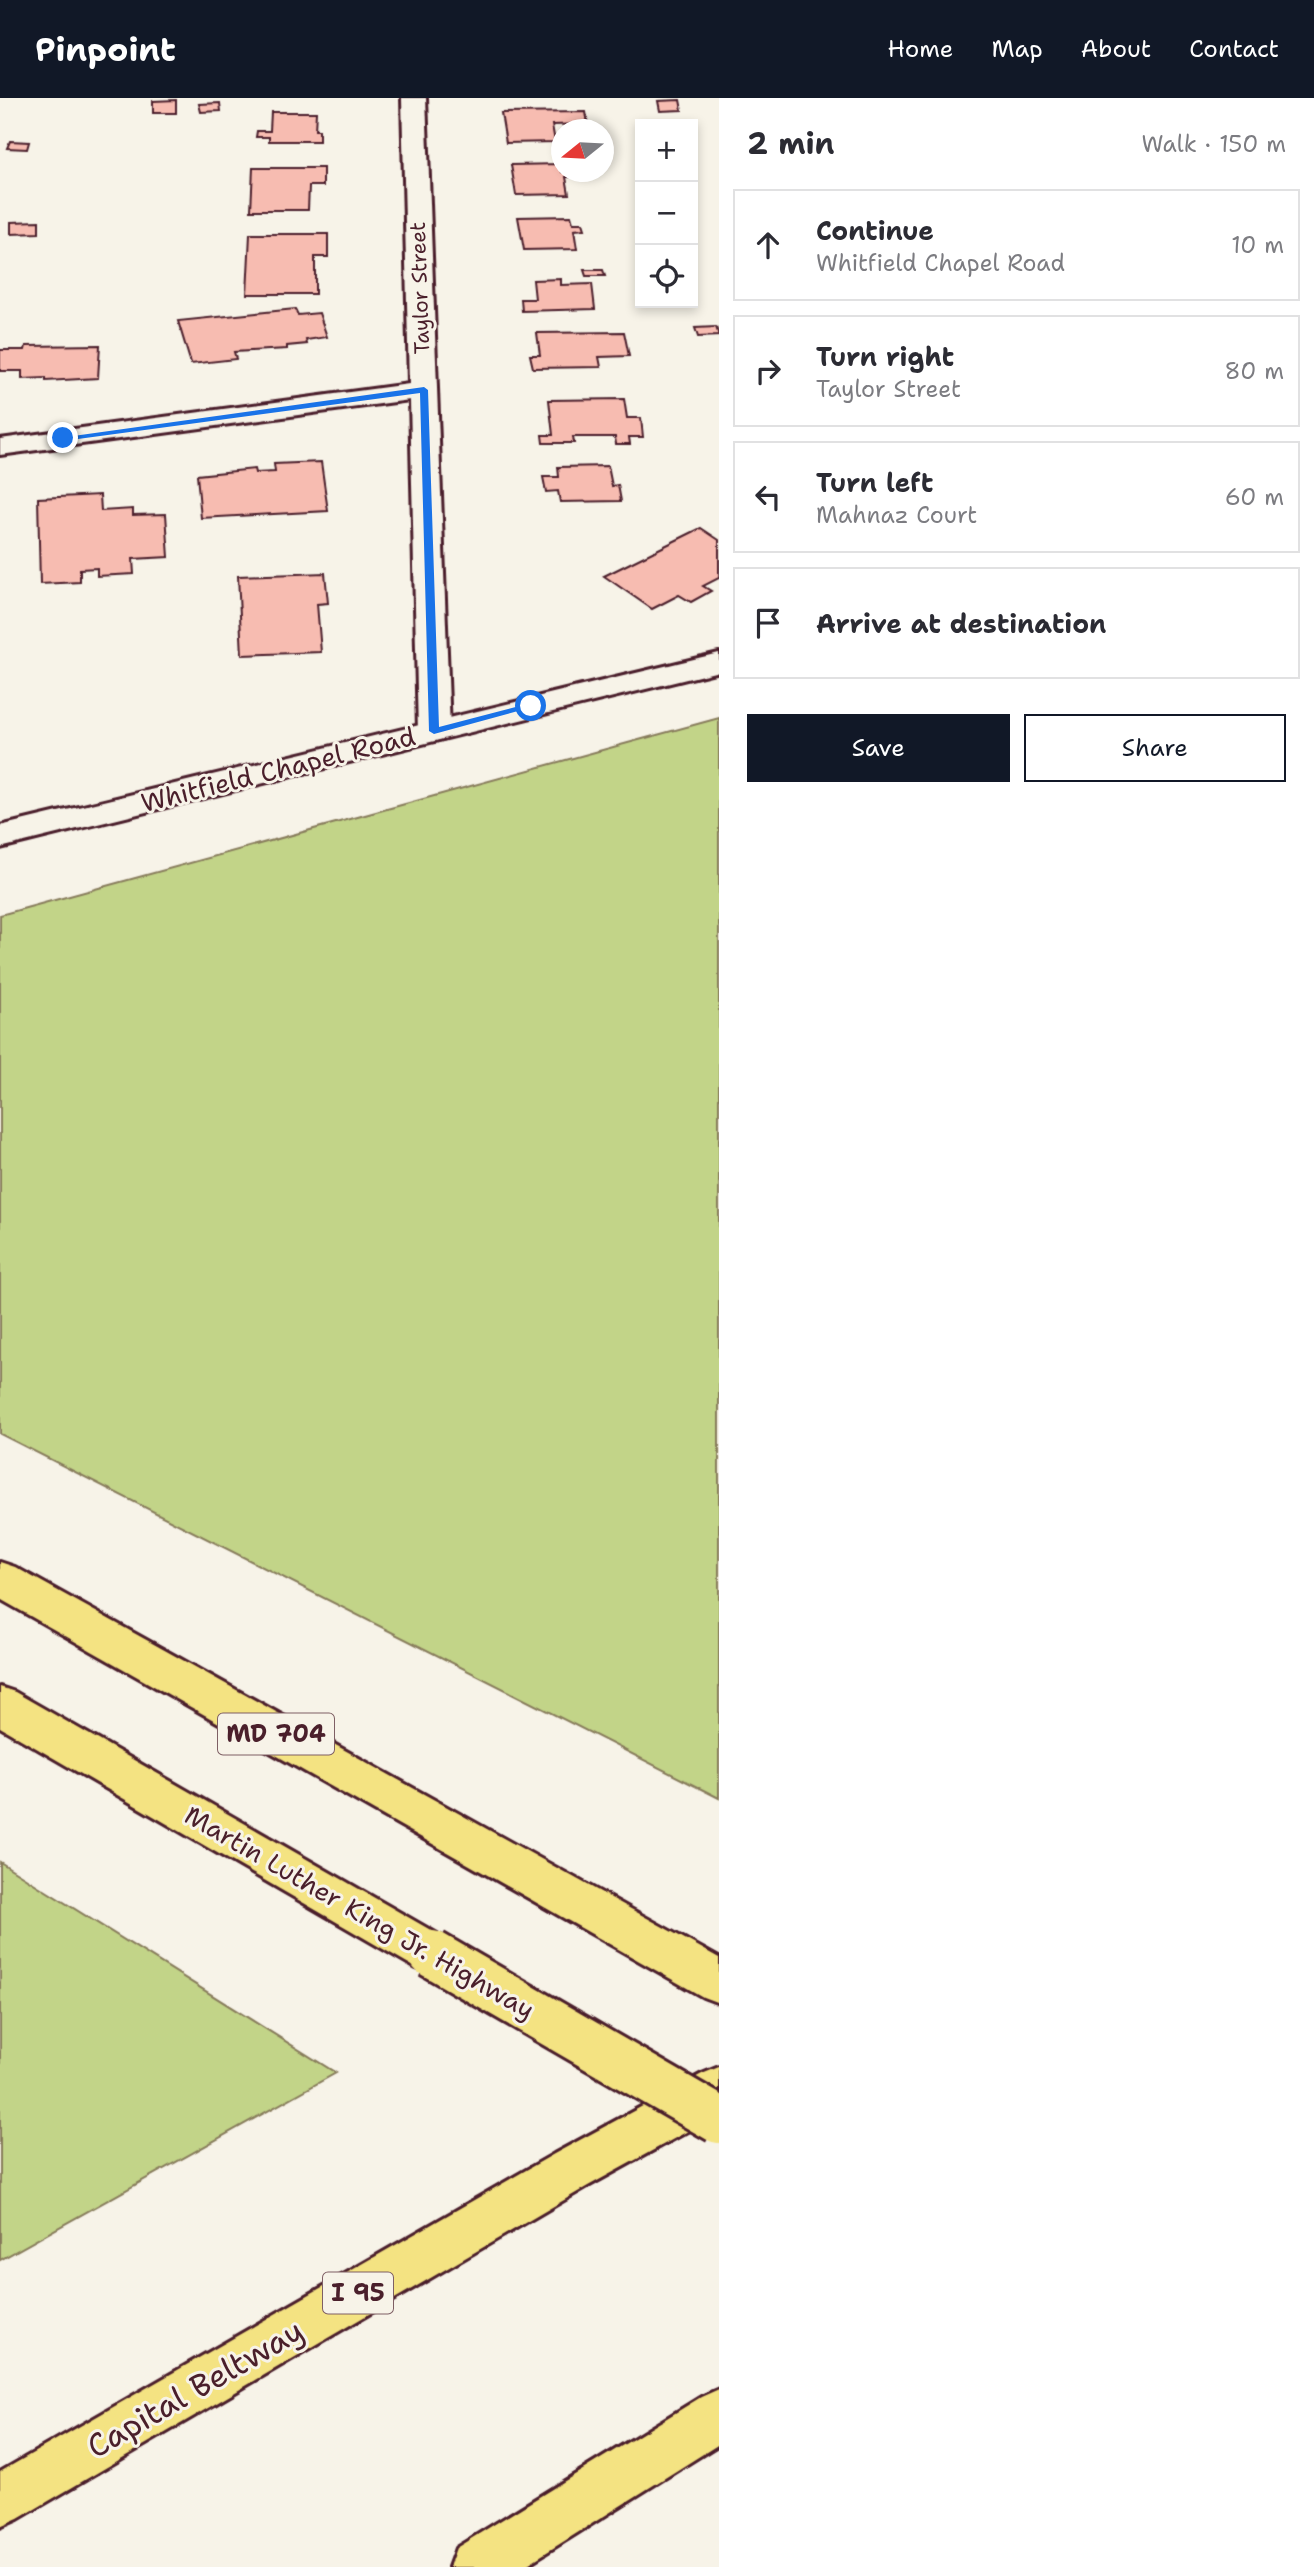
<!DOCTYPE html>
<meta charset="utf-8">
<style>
:root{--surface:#fff;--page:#f2f2f3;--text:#2b2b33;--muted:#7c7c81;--line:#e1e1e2;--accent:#111827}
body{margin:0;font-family:"Shantell Sans",sans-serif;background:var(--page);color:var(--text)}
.controls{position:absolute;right:21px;top:21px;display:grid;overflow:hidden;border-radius:0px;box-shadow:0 4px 10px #0003}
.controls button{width:63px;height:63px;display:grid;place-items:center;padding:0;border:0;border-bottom:2px solid var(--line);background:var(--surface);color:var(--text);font:35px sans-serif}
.compass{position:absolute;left:551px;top:21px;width:63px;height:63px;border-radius:50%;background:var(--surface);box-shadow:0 4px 10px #0003;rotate:252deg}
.stop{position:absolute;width:21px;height:21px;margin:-16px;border:5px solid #1a73e8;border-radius:50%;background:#fff}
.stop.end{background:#1a73e8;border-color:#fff;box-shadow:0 2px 7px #0008}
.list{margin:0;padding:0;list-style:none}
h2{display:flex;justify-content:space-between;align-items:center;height:91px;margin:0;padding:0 28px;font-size:30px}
h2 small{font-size:23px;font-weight:400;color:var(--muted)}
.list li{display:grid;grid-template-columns:46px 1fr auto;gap:21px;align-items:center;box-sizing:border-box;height:112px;margin:0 14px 14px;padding:0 14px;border:2px solid var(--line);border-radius:0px}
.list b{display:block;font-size:26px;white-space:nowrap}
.list p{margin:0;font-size:23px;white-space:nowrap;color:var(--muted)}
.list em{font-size:23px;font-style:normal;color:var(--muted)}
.actions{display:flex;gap:14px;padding:21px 28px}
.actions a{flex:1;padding:16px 0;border:2px solid var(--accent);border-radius:0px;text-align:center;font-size:24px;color:var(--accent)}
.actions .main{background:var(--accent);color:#fff}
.icon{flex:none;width:38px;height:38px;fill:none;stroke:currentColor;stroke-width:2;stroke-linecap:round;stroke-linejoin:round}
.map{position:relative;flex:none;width:719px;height:2469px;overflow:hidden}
header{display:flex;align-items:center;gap:42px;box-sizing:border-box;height:98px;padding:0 35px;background:var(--accent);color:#fff}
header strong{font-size:33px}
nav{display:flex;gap:38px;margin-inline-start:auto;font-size:24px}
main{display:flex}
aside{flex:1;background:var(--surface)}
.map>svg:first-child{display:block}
.green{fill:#c2d488;stroke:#867a5a;stroke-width:2}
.building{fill:#f7bcb1;stroke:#4a1f2b;stroke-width:2}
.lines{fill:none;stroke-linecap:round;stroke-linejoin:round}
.street-casing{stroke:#4a1f2b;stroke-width:6}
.secondary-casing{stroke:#4a1f2b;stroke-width:6}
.primary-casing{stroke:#4a1f2b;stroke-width:6}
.highway-casing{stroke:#4a1f2b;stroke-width:6}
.street{fill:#f7f3e8;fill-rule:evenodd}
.secondary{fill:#f7f3e8;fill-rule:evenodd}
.primary{fill:#f4e382;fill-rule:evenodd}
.highway{fill:#f4e382;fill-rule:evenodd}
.primary-bridge-casing{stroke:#4a1f2b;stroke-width:52;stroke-linecap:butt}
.primary-bridge{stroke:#f4e382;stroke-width:46}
.route{fill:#1a73e8}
.labels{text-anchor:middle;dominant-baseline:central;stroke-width:6;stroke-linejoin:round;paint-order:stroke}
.far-street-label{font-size:21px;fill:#4a1f2b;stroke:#f7f3e8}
.shield{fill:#f7f3e8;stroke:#7e5f64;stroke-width:2}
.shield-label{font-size:24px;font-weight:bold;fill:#4a1f2b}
.street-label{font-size:26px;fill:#4a1f2b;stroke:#f7f3e8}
.near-street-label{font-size:32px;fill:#4a1f2b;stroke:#f7f3e8}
</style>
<header>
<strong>Pinpoint</strong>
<nav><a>Home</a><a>Map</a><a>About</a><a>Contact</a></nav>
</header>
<main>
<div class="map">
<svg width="719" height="2469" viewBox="0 0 719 2469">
<rect width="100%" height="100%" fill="#f7f3e8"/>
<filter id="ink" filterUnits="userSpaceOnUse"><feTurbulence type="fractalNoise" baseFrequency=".0143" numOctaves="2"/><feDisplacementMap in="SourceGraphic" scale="14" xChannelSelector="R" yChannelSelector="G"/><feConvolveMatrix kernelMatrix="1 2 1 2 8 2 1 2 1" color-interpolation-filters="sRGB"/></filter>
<g filter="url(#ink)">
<g class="green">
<path d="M719,620V1700L0,1336V817Z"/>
<path d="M0,1764L336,1975L0,2162Z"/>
</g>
<g class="building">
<path d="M176,2V15H153V3Z"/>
<path d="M680,2L682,12L660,13L658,3Z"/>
<path d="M220,5L221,13L201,14L199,6Z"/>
<path d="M271,14H316L315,32H319V43H269V39H256L257,33H270Z"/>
<path d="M586,14L588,26L552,27L555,44L506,45L501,15Z"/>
<path d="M10,43L29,44L27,51L7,50Z"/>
<path d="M562,66V74H577L578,79H566L569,96L516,97L511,67Z"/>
<path d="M253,70H323V88H309L308,112H251Z"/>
<path d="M571,118L573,125H583L585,131L574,132L577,151L524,152L518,119Z"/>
<path d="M39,123V135L11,136V124Z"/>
<path d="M250,136H328V159H315V196H247Z"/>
<path d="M584,172H603L605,178H586Z"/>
<path d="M561,181V187L592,186L595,211L522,213L521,201H535L533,182Z"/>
<path d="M295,211L298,217L319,215L327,239L306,242L307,246L287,248V251L234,254L236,261L191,266L178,223Z"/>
<path d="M716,229L719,238L698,239L695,230Z"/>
<path d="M624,234L629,258L599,259L601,269L533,270L530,257H540L537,235Z"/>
<path d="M100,247L98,280L46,283V280L22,281V273H0V252H25L26,248Z"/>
<path d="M624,301L627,320H641L643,339H629L630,346H616L615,339H573L574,345H543L542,337H553L549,302Z"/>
<path d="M321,364L328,413L201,420L197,377L254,371L255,375L275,374L274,366Z"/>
<path d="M608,368L612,388L618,387L621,403L560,404L558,393L546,394L543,379H559L558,369Z"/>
<path d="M100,397L101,413L133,411V417L166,416L169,459L133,461L134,476L97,478V470L80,471V484L40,486L38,400Z"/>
<path d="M701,430L719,442V480L703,488L711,493L691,504L679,497L652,511L604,478Z"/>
<path d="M325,475L328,505L317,506L321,554L242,557L238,478Z"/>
</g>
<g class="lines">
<defs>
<path id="street" d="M402,0H426L450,633L445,640L434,643L423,640L418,633L410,302L0,357V341L409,286Z"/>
<path id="secondary" d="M719,555V573L0,750V728Z"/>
<g id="primary">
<path d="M0,1464L15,1469L719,1860V1905L703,1899L0,1501Z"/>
<path d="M0,1589L15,1594L448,1842L455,1856L448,1870L432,1876L416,1870L0,1629Z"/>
</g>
<g id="highway">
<path d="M719,1969V2016L588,2088L18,2421L0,2429V2374L554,2056L702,1976Z"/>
<path d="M719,2291V2346L523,2469H449L456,2450L701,2299Z"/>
</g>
</defs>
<use href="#street" class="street-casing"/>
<use href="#secondary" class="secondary-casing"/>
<use href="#primary" class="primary-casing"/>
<use href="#highway" class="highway-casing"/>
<use href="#street" class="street"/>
<use href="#secondary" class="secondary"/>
<use href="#primary" class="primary"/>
<use href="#highway" class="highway"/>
<defs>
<path id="primary-bridge" d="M432,1856L719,2022"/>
</defs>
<use href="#primary-bridge" class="primary-bridge-casing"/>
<use href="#primary-bridge" class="primary-bridge"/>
</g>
</g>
<path class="route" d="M424,289L428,292L439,629L531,605L536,608L434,636L429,633L420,295L63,343L59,340Z"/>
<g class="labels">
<g class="far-street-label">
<text transform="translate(420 190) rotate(-92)">Taylor Street</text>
</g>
<g class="shield">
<rect x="218" y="1615.5" width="116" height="41" rx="5"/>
<rect x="323" y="2174.5" width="70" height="41" rx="5"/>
</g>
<g class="shield-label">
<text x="276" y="1636">MD 704</text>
<text x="358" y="2195">I 95</text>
</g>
<g class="street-label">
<text transform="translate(278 671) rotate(-14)">Whitfield Chapel Road</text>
<text transform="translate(360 1814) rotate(30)">Martin Luther King Jr. Highway</text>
</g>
<g class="near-street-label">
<text transform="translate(195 2290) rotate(-30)">Capital Beltway</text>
</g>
</g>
</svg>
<div class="controls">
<button>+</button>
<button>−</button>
<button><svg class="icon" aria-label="locate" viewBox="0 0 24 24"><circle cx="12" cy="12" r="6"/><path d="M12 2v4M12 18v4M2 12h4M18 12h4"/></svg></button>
</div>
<svg class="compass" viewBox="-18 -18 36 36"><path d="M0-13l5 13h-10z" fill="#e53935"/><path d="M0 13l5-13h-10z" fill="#7c7c81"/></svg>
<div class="stop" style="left:531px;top:608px"></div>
<div class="stop end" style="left:63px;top:340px"></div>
</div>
<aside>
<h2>2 min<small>Walk · 150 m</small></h2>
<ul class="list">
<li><svg class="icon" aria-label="ahead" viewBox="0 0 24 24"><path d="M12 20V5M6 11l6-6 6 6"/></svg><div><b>Continue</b><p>Whitfield Chapel Road</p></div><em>10 m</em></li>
<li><svg class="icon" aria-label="right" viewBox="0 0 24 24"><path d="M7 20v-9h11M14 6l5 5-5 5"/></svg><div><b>Turn right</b><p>Taylor Street</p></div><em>80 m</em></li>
<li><svg class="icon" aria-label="left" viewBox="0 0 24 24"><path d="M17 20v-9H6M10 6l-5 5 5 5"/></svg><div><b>Turn left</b><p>Mahnaz Court</p></div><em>60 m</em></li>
<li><svg class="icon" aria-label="arrive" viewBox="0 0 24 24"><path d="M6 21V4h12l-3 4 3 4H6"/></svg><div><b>Arrive at destination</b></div></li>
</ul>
<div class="actions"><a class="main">Save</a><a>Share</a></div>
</aside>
</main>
